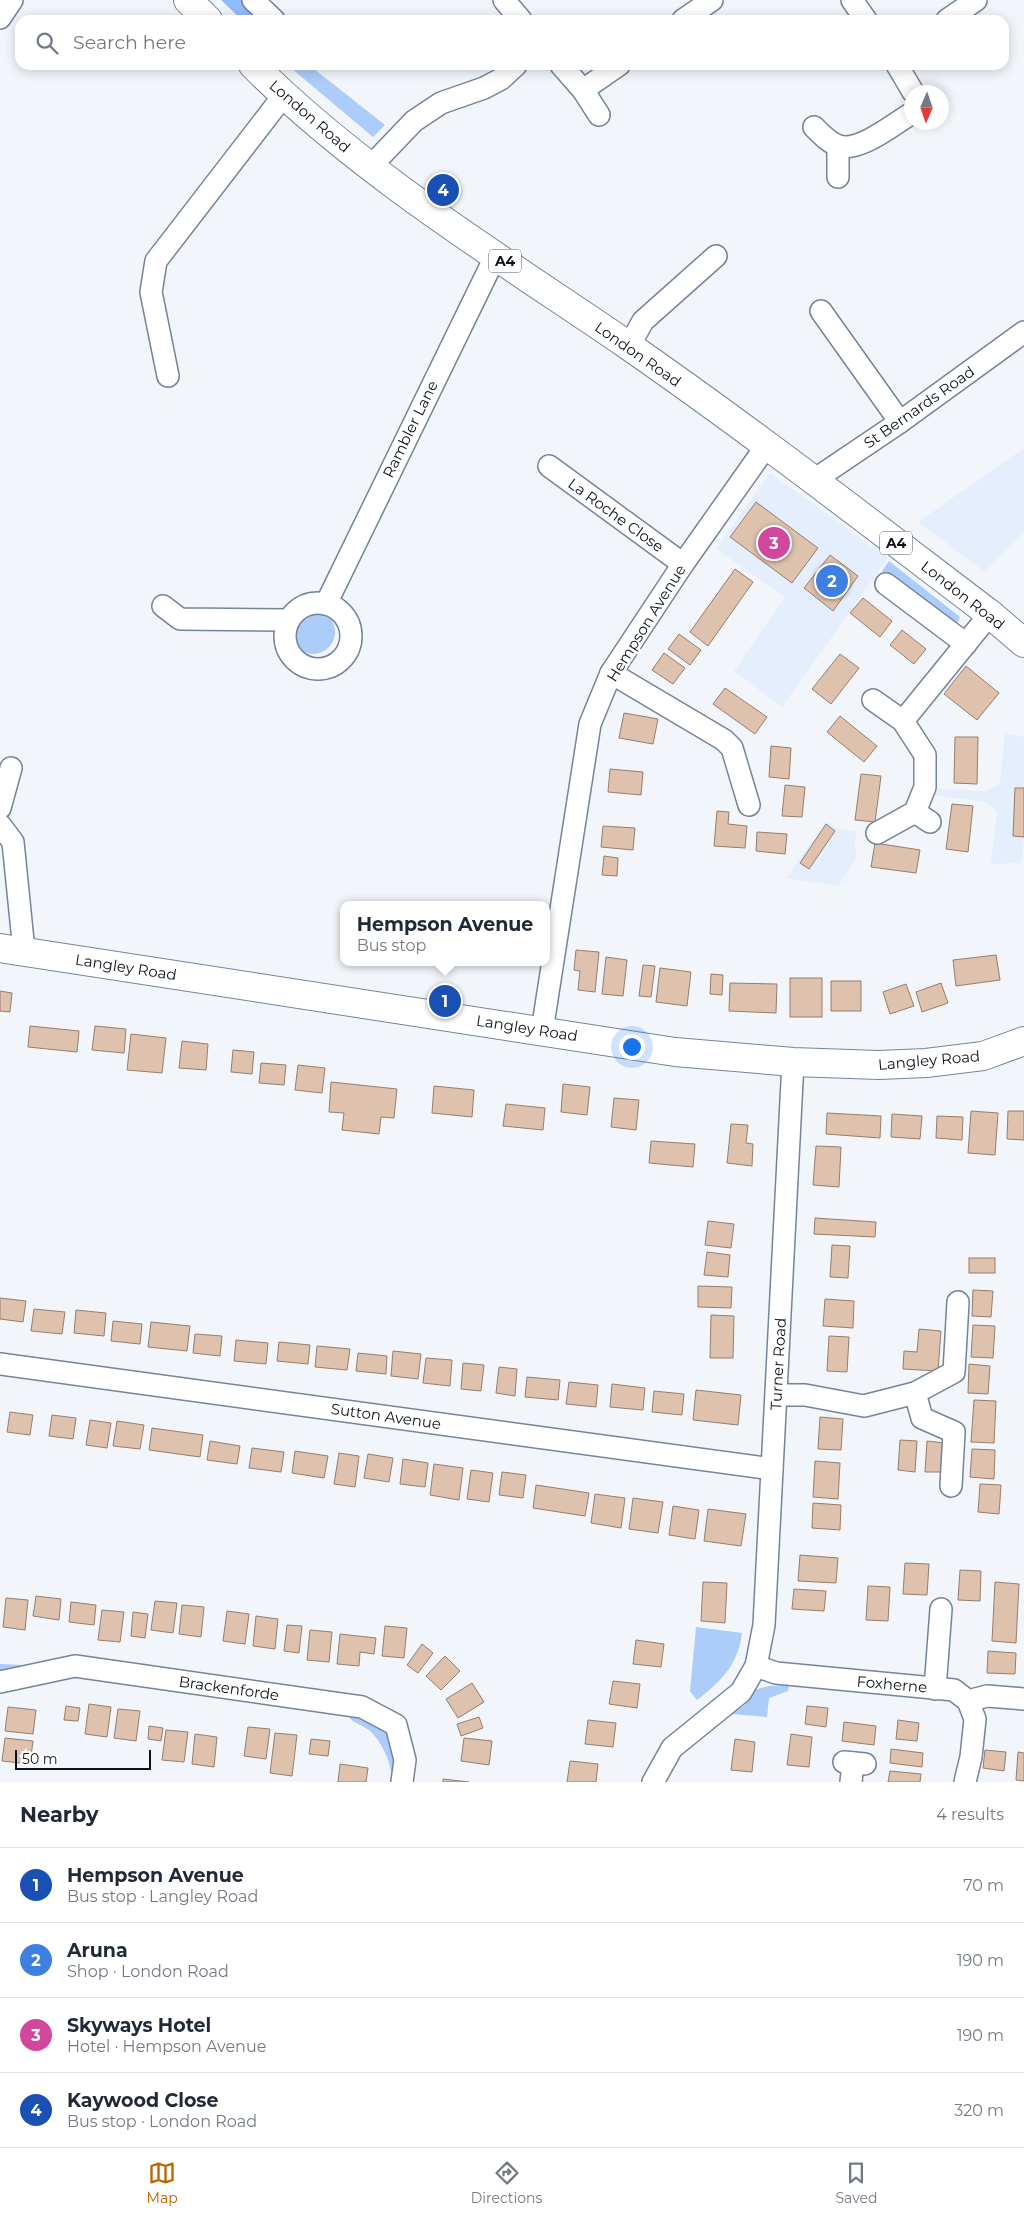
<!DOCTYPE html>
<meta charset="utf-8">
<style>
:root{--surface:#fff;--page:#f2f2f3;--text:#1f2937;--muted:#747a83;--line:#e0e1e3;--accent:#bc6300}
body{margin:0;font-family:Montserrat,sans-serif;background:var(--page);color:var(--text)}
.compass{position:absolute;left:904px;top:85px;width:45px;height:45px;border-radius:50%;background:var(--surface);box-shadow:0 2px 12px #0003;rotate:182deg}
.scale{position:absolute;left:15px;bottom:12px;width:136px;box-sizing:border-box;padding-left:5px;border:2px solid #0c121b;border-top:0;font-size:14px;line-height:18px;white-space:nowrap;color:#0c121b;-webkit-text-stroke:4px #fff;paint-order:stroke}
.you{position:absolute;left:631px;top:1046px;width:18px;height:18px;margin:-12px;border:4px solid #fff;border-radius:50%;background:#1a73e8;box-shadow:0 0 0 8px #1a73e833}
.badge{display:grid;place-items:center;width:32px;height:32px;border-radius:50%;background:var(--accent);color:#fff;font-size:16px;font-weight:700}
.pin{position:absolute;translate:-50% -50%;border:2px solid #fff;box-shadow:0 1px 5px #0006}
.popup{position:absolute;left:340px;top:901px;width:210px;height:65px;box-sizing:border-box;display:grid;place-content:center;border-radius:10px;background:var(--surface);filter:drop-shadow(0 1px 4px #0005);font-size:16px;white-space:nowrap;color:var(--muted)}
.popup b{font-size:19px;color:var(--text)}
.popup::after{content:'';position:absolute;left:50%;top:100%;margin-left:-10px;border:10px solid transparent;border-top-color:var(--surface)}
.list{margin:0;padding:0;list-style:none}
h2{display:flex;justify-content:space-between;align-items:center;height:65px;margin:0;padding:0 20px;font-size:21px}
h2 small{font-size:16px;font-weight:400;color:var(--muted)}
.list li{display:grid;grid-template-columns:32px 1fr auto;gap:15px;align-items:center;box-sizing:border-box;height:75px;padding:0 20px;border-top:1px solid var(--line)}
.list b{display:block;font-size:19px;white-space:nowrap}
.list p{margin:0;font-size:16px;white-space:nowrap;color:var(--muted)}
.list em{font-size:16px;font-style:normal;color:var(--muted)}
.icon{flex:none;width:28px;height:28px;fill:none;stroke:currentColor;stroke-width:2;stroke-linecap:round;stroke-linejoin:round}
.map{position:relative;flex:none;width:1024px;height:1782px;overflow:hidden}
.search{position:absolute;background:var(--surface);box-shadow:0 2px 12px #0003;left:15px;right:15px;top:15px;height:55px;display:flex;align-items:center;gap:12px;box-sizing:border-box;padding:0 18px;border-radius:15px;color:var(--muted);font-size:19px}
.sheet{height:365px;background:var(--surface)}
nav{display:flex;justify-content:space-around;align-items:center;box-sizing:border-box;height:70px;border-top:1px solid var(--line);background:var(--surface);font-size:14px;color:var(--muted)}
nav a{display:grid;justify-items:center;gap:2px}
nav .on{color:var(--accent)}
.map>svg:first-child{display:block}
.built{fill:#e5eefc}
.green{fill:#acccf9}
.forest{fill:#8fbcfb}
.building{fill:#dec2ae;stroke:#977d6b}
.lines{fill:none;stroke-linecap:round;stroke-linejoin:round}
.street-casing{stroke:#73849c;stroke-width:24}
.secondary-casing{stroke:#73849c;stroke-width:30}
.primary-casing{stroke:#73849c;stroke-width:30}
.street{stroke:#fff;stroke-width:21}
.secondary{stroke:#fff;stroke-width:28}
.primary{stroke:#fff;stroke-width:28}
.labels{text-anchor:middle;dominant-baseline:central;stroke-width:5;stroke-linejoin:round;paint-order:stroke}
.shield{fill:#fff;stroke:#55595f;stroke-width:1}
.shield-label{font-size:14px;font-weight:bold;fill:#0c121b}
.street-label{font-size:15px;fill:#0c121b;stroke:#fff}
</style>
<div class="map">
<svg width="1024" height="1782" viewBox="0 0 1024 1782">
<rect width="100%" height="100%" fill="#f2f6fb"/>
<g class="built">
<path d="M1024,448V533L985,572L918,522Z"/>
<path d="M770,473L888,558L782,707L734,671L785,597L716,549Z"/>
<path d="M1005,733L1024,737V839L1021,863L991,864L997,811L984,802L934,795L935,789L985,791L1000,784Z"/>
<path d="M826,822L839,829L856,832L855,844L857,857L838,886L786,878Z"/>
</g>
<g class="green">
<path d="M292,65H309L385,125L373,137L291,68Z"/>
<path d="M889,561L960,617L956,628L882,571Z"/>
<circle cx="313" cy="632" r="22"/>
<path d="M696,1627L742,1633C738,1665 721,1681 697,1700L690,1691Z"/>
<path d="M0,1664L25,1665L0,1675Z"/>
<path d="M789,1685L788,1691L769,1698L767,1717L732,1714L745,1705L754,1690L769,1686Z"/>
<path d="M349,1717C376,1721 384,1725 398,1748L392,1781C392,1765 383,1744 372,1733C366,1726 354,1724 349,1717Z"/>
</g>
<path class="forest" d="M221,0H241L261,20H242Z"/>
<g class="building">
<path d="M756,502L818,548L792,583L730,537Z"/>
<path d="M830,555L858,576L833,611L804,588Z"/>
<path d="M735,569L753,582L708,646L690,632Z"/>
<path d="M863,598L892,621L880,637L850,613Z"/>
<path d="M902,630L926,649L914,664L890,645Z"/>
<path d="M679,634L701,650L690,665L668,649Z"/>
<path d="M664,653L685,668L673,684L652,670Z"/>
<path d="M840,654L859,668L831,704L812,689Z"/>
<path d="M966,666L999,693L977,720L944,694Z"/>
<path d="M725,688L767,717L755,734L713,704Z"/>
<path d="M624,713L658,719L653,744L619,738Z"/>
<path d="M840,716L877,746L864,762L827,732Z"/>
<path d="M955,737H978L977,784L954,783Z"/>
<path d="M771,746L791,748L789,779L769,777Z"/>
<path d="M610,769L643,772L641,795L608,792Z"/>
<path d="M861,774L881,776L875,822L855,820Z"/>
<path d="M785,785L805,787L802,817L782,816Z"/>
<path d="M1015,788H1024V837L1013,836Z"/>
<path d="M952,804L973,806L968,852L946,849Z"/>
<path d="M717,811L729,812L728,824L747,826L745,848L714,846Z"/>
<path d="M826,824L835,831L809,869L800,863Z"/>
<path d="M603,826L635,828L633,850L601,847Z"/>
<path d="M757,832L787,834L785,854L756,851Z"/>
<path d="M875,843L920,850L916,873L871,867Z"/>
<path d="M604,856L618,858L617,876L602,875Z"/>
<path d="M576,950L599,952L595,992L578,990L580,971L574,970Z"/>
<path d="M996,955L1000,980L956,986L953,960Z"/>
<path d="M606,957L627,960L623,996L602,994Z"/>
<path d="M643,965L655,966L651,997L639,996Z"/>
<path d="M660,968L691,972L687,1006L656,1002Z"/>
<path d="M711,974L723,975L722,995L710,994Z"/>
<rect x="790" y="978" width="32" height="39"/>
<rect x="831" y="981" width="30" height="30"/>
<path d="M730,983L777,984L776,1013L729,1011Z"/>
<path d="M941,983L948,1003L922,1012L916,992Z"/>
<path d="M906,984L914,1006L890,1014L883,992Z"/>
<path d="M0,991L12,993L10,1012L0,1011Z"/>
<path d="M30,1026L79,1031L77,1052L28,1047Z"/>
<path d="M95,1026L126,1029L124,1053L92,1050Z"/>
<path d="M131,1034L166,1038L162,1073L127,1070Z"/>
<path d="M182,1041L208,1044L206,1070L179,1068Z"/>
<path d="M233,1050L254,1052L252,1074L231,1072Z"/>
<path d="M261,1063L286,1065L284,1085L259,1083Z"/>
<path d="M298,1065L325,1068L322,1093L295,1090Z"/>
<path d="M331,1082L397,1089L394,1118L381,1117L379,1134L342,1130L344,1113L329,1112Z"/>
<path d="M563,1084L590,1087L587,1115L561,1112Z"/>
<path d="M434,1086L474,1090L472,1117L432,1113Z"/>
<path d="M614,1098L639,1100L636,1130L611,1127Z"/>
<path d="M506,1104L545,1108L543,1130L503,1126Z"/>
<path d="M971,1111L998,1113L995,1155L968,1153Z"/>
<path d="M1008,1111H1024V1140L1007,1139Z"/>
<path d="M827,1113L881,1116L880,1138L826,1134Z"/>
<path d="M892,1114L922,1116L920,1139L891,1137Z"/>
<path d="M937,1116L963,1117L962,1140L936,1138Z"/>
<path d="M731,1124L748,1125L746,1143L753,1144L752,1166L727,1163Z"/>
<path d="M651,1141L695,1144L693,1167L649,1163Z"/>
<path d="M816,1146L841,1147L839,1187L813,1185Z"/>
<path d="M815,1218L876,1222L875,1237L814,1234Z"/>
<path d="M708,1221L734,1224L731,1248L705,1245Z"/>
<path d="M832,1245L850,1246L848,1278L830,1277Z"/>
<path d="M707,1252L730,1255L728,1277L704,1275Z"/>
<rect x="969" y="1258" width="26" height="15"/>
<path d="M698,1286L732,1287L731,1308L698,1307Z"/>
<path d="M973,1290L993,1291L991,1317L972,1316Z"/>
<path d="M0,1298L26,1301L23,1322L0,1319Z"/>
<path d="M825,1299L854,1301L853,1328L823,1326Z"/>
<path d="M34,1309L65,1312L62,1334L31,1331Z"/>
<path d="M76,1310L106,1313L104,1336L74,1333Z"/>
<path d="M711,1315L734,1316L733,1358H710Z"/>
<path d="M113,1321L142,1324L140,1344L111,1341Z"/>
<path d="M151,1322L190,1326L187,1351L148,1347Z"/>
<path d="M973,1325L995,1326L993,1358L971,1357Z"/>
<path d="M919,1329L941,1331L938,1371L903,1369L904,1351L917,1352Z"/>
<path d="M195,1334L222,1336L220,1356L193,1353Z"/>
<path d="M829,1336L849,1337L847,1372L827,1371Z"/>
<path d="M236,1340L268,1343L266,1364L234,1361Z"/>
<path d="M279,1342L310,1345L308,1364L277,1361Z"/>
<path d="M317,1346L350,1349L347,1370L315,1367Z"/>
<path d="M393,1351L421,1354L418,1379L391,1376Z"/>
<path d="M358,1353L387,1356L386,1374L356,1371Z"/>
<path d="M426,1358L452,1360L450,1386L423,1383Z"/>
<path d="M463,1363L484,1365L481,1391L461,1389Z"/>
<path d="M969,1364L990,1366L988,1394L968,1393Z"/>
<path d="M499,1367L517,1369L515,1396L496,1393Z"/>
<path d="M527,1377L560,1380L558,1400L525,1397Z"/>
<path d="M569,1382L598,1385L596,1407L566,1404Z"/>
<path d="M612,1384L645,1388L643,1410L610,1407Z"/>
<path d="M696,1390L741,1395L738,1425L693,1420Z"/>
<path d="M654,1391L684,1394L682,1415L652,1412Z"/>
<path d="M974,1400L996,1401L994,1443L971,1442Z"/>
<path d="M10,1412L33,1415L30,1435L7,1432Z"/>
<path d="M52,1415L76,1418L73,1439L49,1436Z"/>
<path d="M820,1417L843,1419L841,1450L818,1449Z"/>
<path d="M90,1420L111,1423L107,1448L86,1445Z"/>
<path d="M117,1421L144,1425L140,1449L113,1446Z"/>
<path d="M152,1428L203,1435L200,1457L149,1450Z"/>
<path d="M900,1440L917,1441L915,1472L898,1470Z"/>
<path d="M210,1441L240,1446L237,1464L207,1460Z"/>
<path d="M927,1441L944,1443L942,1472H925Z"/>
<path d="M252,1448L284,1452L281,1472L249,1468Z"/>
<path d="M972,1449L995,1450L994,1479L970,1477Z"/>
<path d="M295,1451L328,1456L324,1478L292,1473Z"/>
<path d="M339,1453L359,1456L355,1487L334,1484Z"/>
<path d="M368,1454L393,1458L389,1482L364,1478Z"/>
<path d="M403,1459L428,1463L425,1487L400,1484Z"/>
<path d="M815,1461L840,1463L838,1499L813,1497Z"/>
<path d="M434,1464L463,1468L459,1500L430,1495Z"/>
<path d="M471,1470L493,1473L489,1502L467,1499Z"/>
<path d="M502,1472L526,1475L523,1498L499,1495Z"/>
<path d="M980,1484L1001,1485L999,1514L978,1512Z"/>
<path d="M536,1485L589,1493L585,1516L533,1508Z"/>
<path d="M595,1494L625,1498L621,1528L591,1523Z"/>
<path d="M633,1498L663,1502L658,1533L629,1529Z"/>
<path d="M813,1503L841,1505L840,1530L812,1528Z"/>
<path d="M673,1506L699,1510L695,1539L669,1535Z"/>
<path d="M708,1509L746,1514L741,1546L704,1541Z"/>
<path d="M800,1555L838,1558L836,1583L798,1581Z"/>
<path d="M905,1563L929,1564L927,1595L903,1594Z"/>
<path d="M960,1570L981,1571L980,1601L958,1600Z"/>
<path d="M703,1582L727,1583L725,1623L701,1621Z"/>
<path d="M995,1582L1019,1584L1016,1643L992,1641Z"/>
<path d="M868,1586L890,1587L888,1621L866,1620Z"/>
<path d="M794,1589L826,1591L824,1611L792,1609Z"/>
<path d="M36,1596L61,1599L59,1620L33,1616Z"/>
<path d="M6,1598L28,1600L25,1630L3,1627Z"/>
<path d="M155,1601L177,1603L173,1633L151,1630Z"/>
<path d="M71,1602L96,1605L94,1625L69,1622Z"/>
<path d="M182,1605L204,1607L201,1637L179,1634Z"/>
<path d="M102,1610L124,1612L120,1642L98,1640Z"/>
<path d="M227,1611L249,1614L245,1644L223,1641Z"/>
<path d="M133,1612L148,1614L145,1638L131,1636Z"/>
<path d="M256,1616L278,1619L275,1649L253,1646Z"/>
<path d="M287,1625L302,1626L299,1653L284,1651Z"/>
<path d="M385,1626L407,1628L404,1658L382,1656Z"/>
<path d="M310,1630L332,1632L329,1662L307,1660Z"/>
<path d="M340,1634L376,1638L374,1654L360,1652L359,1666L337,1664Z"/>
<path d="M636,1640L664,1644L661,1667L633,1664Z"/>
<path d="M422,1644L433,1653L418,1673L407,1665Z"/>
<path d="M988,1651L1016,1653L1015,1674L987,1673Z"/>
<path d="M445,1656L460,1671L441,1690L426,1676Z"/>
<path d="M613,1681L640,1684L637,1708L609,1704Z"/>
<path d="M472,1683L484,1702L458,1718L446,1699Z"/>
<path d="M89,1704L111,1707L107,1737L85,1734Z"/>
<path d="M66,1706L80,1708L78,1721L64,1720Z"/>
<path d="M807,1706L828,1708L826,1727L805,1724Z"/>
<path d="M8,1707L36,1710L33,1734L5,1731Z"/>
<path d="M118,1709L140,1711L136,1741L114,1738Z"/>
<path d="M479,1717L483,1728L461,1736L457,1724Z"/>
<path d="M588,1720L616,1723L613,1747L585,1744Z"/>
<path d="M898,1720L919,1723L917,1741L896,1739Z"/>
<path d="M844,1722L876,1726L874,1745L842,1741Z"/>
<path d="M149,1726L163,1728L161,1741L148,1739Z"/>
<path d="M248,1727L270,1729L266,1759L244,1756Z"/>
<path d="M166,1730L188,1732L184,1762L162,1760Z"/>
<path d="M275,1733L297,1735L292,1776L270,1773Z"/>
<path d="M195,1734L217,1737L214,1767L192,1764Z"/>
<path d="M791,1734L812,1737L809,1767L787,1765Z"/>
<path d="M5,1738L33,1741L30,1764L2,1761Z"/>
<path d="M464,1738L492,1741L489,1765L461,1761Z"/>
<path d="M311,1739L330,1741L328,1756L309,1754Z"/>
<path d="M735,1739L755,1742L752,1772L731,1770Z"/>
<path d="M891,1749L923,1753L922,1767L890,1763Z"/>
<path d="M985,1750L1006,1752L1004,1771L983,1768Z"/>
<path d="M1018,1752L1024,1753V1781L1016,1780Z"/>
<path d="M570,1761L598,1764L596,1782H567Z"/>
<path d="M340,1764L368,1768L366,1782H338Z"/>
<path d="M890,1771L921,1774L920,1782H888Z"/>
<path d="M443,1779L469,1782H443Z"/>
</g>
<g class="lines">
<defs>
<g id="street">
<path d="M253,0L274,20"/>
<path d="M504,0L521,20"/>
<path d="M852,0L866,20"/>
<path d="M0,18L12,0"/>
<path d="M683,20L712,0"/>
<path d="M947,20L976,0"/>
<path d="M561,65L583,90L599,115"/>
<path d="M897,65L913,92"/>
<path d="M583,90L619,65"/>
<path d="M814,127C821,134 829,143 839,146C860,152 894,124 912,113"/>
<path d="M838,146V177"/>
<path d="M370,167L414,121L441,103L484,88L501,79L516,65"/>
<path d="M821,311L900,422"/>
<path d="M629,346L643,321L716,256"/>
<path d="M168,376L151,292L156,261L284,95"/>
<path d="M549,466L683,564"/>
<path d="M814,480L900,422L1024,332"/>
<path d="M886,584L966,644"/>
<circle cx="318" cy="636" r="33"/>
<path d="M326,604L496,255"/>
<path d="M163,606L180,619L288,620"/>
<path d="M611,673L724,740L732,748L749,805"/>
<path d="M873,700L903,721L925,755V787L915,812"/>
<path d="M903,721L990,614"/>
<path d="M0,808L11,768"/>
<path d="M0,825L13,842L24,951"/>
<path d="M877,833L915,812L930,822"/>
<path d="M542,1031L590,724L611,673L683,564L767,445"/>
<path d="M0,1364L772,1469"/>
<path d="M915,1393L922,1418L954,1432L951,1486"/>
<path d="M777,1395H805L864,1406L915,1393L954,1372L958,1302"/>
<path d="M756,1666L776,1673L954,1690L968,1701L987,1696L1024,1699"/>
<path d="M0,1682L75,1666L362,1707L396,1725L405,1760L402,1782"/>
<path d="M935,1689L941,1609"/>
<path d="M844,1762L865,1764"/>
<path d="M653,1782L672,1748L741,1692L756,1666L764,1625L793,1062"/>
<path d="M851,1782L853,1763"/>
<path d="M965,1782L971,1757L975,1719L968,1701"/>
</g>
<path id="secondary" d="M0,948L675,1052L793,1062L879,1065L926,1063L983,1056L1024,1041"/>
<g id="primary">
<path d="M188,0L208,20"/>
<path d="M253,65C361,173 500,258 626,344C750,430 870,523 990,614L1024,643"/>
</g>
</defs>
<use href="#street" class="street-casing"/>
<use href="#secondary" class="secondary-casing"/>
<use href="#primary" class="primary-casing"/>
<use href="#street" class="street"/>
<use href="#secondary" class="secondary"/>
<use href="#primary" class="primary"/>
</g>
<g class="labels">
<g class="shield">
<rect x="489" y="249.5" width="32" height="23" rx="4"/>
<rect x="880" y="531.5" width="32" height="23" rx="4"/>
</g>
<g class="shield-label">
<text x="505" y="261">A4</text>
<text x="896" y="543">A4</text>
</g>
<g class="street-label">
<text transform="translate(310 116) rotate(41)">London Road</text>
<text transform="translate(638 354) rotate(35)">London Road</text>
<text transform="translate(919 407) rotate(-35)">St Bernards Road</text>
<text transform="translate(410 429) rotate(-64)">Rambler Lane</text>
<text transform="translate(616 515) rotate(36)">La Roche Close</text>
<text transform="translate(963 595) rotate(38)">London Road</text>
<text transform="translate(646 623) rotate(-58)">Hempson Avenue</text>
<text transform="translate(126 967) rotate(9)">Langley Road</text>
<text transform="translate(527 1028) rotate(9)">Langley Road</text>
<text transform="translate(929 1060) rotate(-5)">Langley Road</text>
<text transform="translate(778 1364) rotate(-87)">Turner Road</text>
<text transform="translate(386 1416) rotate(8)">Sutton Avenue</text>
<text transform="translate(892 1684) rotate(5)">Foxherne</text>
<text transform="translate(229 1688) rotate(8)">Brackenforde</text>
</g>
</g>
</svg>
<svg class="compass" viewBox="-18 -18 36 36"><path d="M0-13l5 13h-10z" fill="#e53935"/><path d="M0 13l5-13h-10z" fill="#747a83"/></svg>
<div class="scale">50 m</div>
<div class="you"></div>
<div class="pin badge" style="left:445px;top:1001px;background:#1a4fb4">1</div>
<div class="popup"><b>Hempson Avenue</b>Bus stop</div>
<div class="pin badge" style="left:832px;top:581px;background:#3f7fe0">2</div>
<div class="pin badge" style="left:774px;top:543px;background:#d1479c">3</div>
<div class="pin badge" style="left:443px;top:190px;background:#1a4fb4">4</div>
<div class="search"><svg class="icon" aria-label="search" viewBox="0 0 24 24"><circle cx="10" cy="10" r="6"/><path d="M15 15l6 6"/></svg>Search here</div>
</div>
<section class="sheet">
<h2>Nearby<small>4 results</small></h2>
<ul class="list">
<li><span class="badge" style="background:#1a4fb4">1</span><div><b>Hempson Avenue</b><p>Bus stop · Langley Road</p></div><em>70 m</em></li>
<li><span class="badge" style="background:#3f7fe0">2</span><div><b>Aruna</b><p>Shop · London Road</p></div><em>190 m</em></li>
<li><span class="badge" style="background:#d1479c">3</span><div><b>Skyways Hotel</b><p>Hotel · Hempson Avenue</p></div><em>190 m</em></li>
<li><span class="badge" style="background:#1a4fb4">4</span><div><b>Kaywood Close</b><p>Bus stop · London Road</p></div><em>320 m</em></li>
</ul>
</section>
<nav>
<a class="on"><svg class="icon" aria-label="map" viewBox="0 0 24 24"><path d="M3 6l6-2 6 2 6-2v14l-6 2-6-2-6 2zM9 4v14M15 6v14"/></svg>Map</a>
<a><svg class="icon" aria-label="directions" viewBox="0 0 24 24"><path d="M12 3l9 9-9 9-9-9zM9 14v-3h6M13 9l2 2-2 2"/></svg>Directions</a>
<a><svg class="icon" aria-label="saved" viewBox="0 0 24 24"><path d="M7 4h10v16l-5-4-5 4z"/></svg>Saved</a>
</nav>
